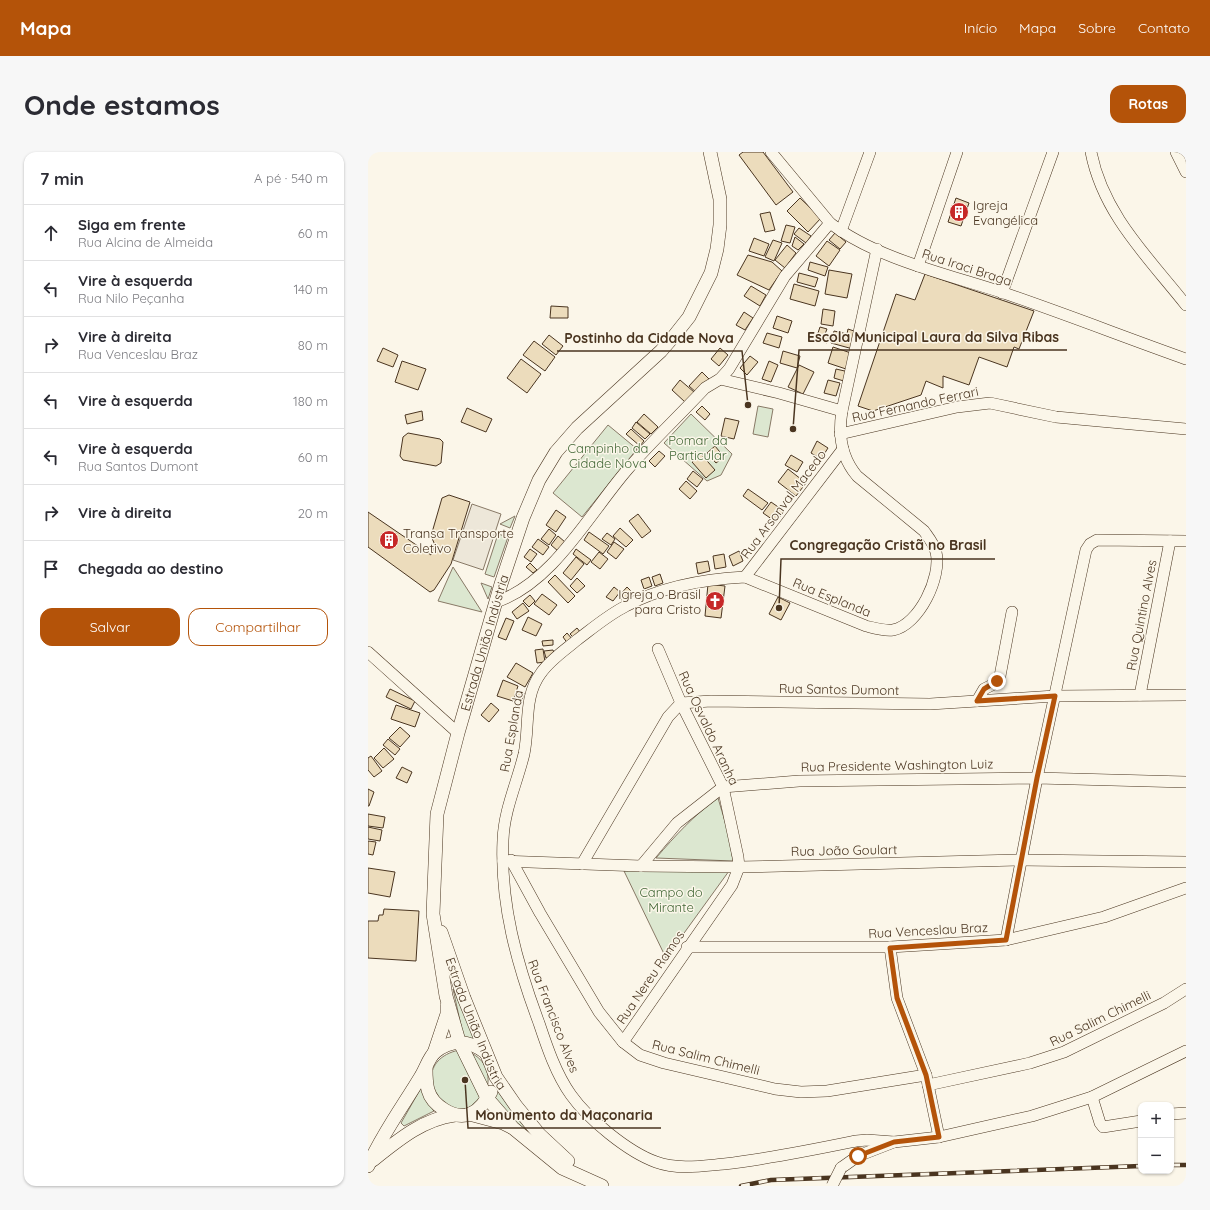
<!DOCTYPE html>
<html lang="pt">
<meta charset="utf-8">
<style>
:root{--surface:#fff;--page:#f7f7f7;--text:#2b2b33;--muted:#7c7c81;--line:#e1e1e2;--accent:#b45309}
body{margin:0;font-family:Quicksand,sans-serif;background:var(--page);color:var(--text)}
.controls{position:absolute;right:12px;bottom:12px;display:grid;overflow:hidden;border-radius:8px;box-shadow:0 1px 3px #0004}
.controls button{width:36px;height:36px;display:grid;place-items:center;padding:0;border:0;border-bottom:1px solid var(--line);background:var(--surface);color:var(--text);font:20px sans-serif}
.stop{position:absolute;width:12px;height:12px;margin:-9px;border:3px solid #b45309;border-radius:50%;background:#fff}
.stop.end{background:#b45309;border-color:#fff;box-shadow:0 1px 4px #0008}
.list{margin:0;padding:0;list-style:none}
h2{display:flex;justify-content:space-between;align-items:center;height:52px;margin:0;padding:0 16px;font-size:17px}
h2 small{font-size:13px;font-weight:400;color:var(--muted)}
.list li{display:grid;grid-template-columns:26px 1fr auto;gap:12px;align-items:center;box-sizing:border-box;height:56px;padding:0 16px;border-top:1px solid var(--line)}
.list b{display:block;font-size:15px;white-space:nowrap}
.list p{margin:0;font-size:13px;white-space:nowrap;color:var(--muted)}
.list em{font-size:13px;font-style:normal;color:var(--muted)}
.actions{display:flex;gap:8px;padding:12px 16px}
.actions a{flex:1;padding:9px 0;border:1px solid var(--accent);border-radius:12px;text-align:center;font-size:14px;color:var(--accent)}
.actions .main{background:var(--accent);color:#fff}
.icon{flex:none;width:22px;height:22px;fill:none;stroke:currentColor;stroke-width:2;stroke-linecap:round;stroke-linejoin:round}
.map{position:relative;flex:none;width:818px;height:1034px;overflow:hidden;border-radius:12px}
header{display:flex;align-items:center;gap:24px;box-sizing:border-box;height:56px;padding:0 20px;background:var(--accent);color:#fff}
header strong{font-size:19px}
nav{display:flex;gap:22px;margin-inline-start:auto;font-size:14px}
.intro{display:flex;align-items:center;justify-content:space-between;box-sizing:border-box;height:96px;padding:0 24px}
h1{margin:0;font-size:28px}
.button{padding:10px 18px;border-radius:12px;background:var(--accent);color:#fff;font-size:14px;font-weight:700}
main{display:flex;gap:24px;padding:0 24px}
aside{flex:1;background:var(--surface);border-radius:12px;box-shadow:0 1px 3px #0004}
.map>svg:first-child{display:block}
.green{fill:#dce7d0;stroke:#887966}
.parking{fill:#ede7d9;stroke:#887966}
.building{fill:#ecdcbc;stroke:#4a3520}
.lines{fill:none;stroke-linecap:round;stroke-linejoin:round}
.minor-casing{stroke:#4a3520;stroke-width:12}
.major-casing{stroke:#4a3520;stroke-width:14}
.minor{stroke:#fbf6e9;stroke-width:11}
.major{stroke:#fbf6e9;stroke-width:13}
.rail-casing{stroke:#4a3520;stroke-width:4.5}
.rail{stroke:#fbf6e9;stroke-width:3;stroke-dasharray:9;stroke-linecap:butt}
.minor-bridge-casing{stroke:#4a3520;stroke-width:12;stroke-linecap:butt}
.minor-bridge{stroke:#fbf6e9;stroke-width:11}
.route{stroke:#b45309;stroke-width:5}
.labels{text-anchor:middle;dominant-baseline:central;stroke-width:3;stroke-linejoin:round;paint-order:stroke}
.poi-label{font-size:13px;fill:#4a3520;stroke:#fbf6e9;text-anchor:start}
.street-label{font-size:13px;fill:#4a3520;stroke:#fbf6e9}
.park-label{font-size:13px;fill:#436837;stroke:#fbf6e9}
.leader{fill:none;stroke:#4a3520;stroke-width:1.5}
.callout-dot{fill:#4a3520;stroke:#fbf6e9;stroke-width:1.5}
.callout-label{font-size:14px;text-anchor:middle;font-weight:bold;fill:#4a3520;stroke:#fbf6e9;stroke-width:3;stroke-linejoin:round;paint-order:stroke}
</style>
<header>
<strong>Mapa</strong>
<nav><a>Início</a><a>Mapa</a><a>Sobre</a><a>Contato</a></nav>
</header>
<div class="intro"><h1>Onde estamos</h1><a class="button">Rotas</a></div>
<main>
<aside>
<h2>7 min<small>A pé · 540 m</small></h2>
<ul class="list">
<li><svg class="icon" aria-label="ahead" viewBox="0 0 24 24"><path d="M12 20V5M6 11l6-6 6 6"/></svg><div><b>Siga em frente</b><p>Rua Alcina de Almeida</p></div><em>60 m</em></li>
<li><svg class="icon" aria-label="left" viewBox="0 0 24 24"><path d="M17 20v-9H6M10 6l-5 5 5 5"/></svg><div><b>Vire à esquerda</b><p>Rua Nilo Peçanha</p></div><em>140 m</em></li>
<li><svg class="icon" aria-label="right" viewBox="0 0 24 24"><path d="M7 20v-9h11M14 6l5 5-5 5"/></svg><div><b>Vire à direita</b><p>Rua Venceslau Braz</p></div><em>80 m</em></li>
<li><svg class="icon" aria-label="left" viewBox="0 0 24 24"><path d="M17 20v-9H6M10 6l-5 5 5 5"/></svg><div><b>Vire à esquerda</b></div><em>180 m</em></li>
<li><svg class="icon" aria-label="left" viewBox="0 0 24 24"><path d="M17 20v-9H6M10 6l-5 5 5 5"/></svg><div><b>Vire à esquerda</b><p>Rua Santos Dumont</p></div><em>60 m</em></li>
<li><svg class="icon" aria-label="right" viewBox="0 0 24 24"><path d="M7 20v-9h11M14 6l5 5-5 5"/></svg><div><b>Vire à direita</b></div><em>20 m</em></li>
<li><svg class="icon" aria-label="arrive" viewBox="0 0 24 24"><path d="M6 21V4h12l-3 4 3 4H6"/></svg><div><b>Chegada ao destino</b></div></li>
</ul>
<div class="actions"><a class="main">Salvar</a><a>Compartilhar</a></div>
</aside>
<div class="map">
<svg width="818" height="1034" viewBox="0 0 818 1034">
<rect width="100%" height="100%" fill="#fbf6e9"/>
<g class="green">
<path d="M390,254L405,257L400,285L385,282Z"/>
<path d="M323,262L364,302L353,323L339,329L296,291Z"/>
<path d="M240,273L269,297L214,365L185,341Z"/>
<path d="M147,364L142,376L132,372Z"/>
<path d="M130,382L140,385L126,425L117,422Z"/>
<path d="M85,415L114,460L70,449Z"/>
<path d="M113,431L124,435L120,447Z"/>
<path d="M350,646L361,683L365,709L288,706C307,684 326,663 350,646Z"/>
<path d="M280,717L361,719L298,806L256,719Z"/>
<path d="M85,837L108,888L96,887Z"/>
<path d="M91,898L113,948C77,983 34,911 91,898Z"/>
<path d="M99,899C116,906 123,919 119,937Z"/>
<path d="M53,936L66,959L36,974L33,971Z"/>
<path d="M129,938L169,992L125,949Z"/>
</g>
<path class="parking" d="M104,352L133,362L115,418L85,408Z"/>
<g class="building">
<path d="M375,0H395L425,40L408,53L371,3Z"/>
<path d="M432,46L453,66L440,80L419,59Z"/>
<path d="M588,46L601,51L593,74L580,70Z"/>
<path d="M402,60L407,78L397,80L392,62Z"/>
<path d="M418,73L427,75L422,91L413,89Z"/>
<path d="M431,76L443,84L438,91L426,82Z"/>
<path d="M467,81L478,90L472,97L461,88Z"/>
<path d="M427,85L436,92L430,98L424,94Z"/>
<path d="M386,86L401,92L396,104L381,99Z"/>
<path d="M405,88L414,91L406,109L397,105Z"/>
<path d="M459,89L472,98L461,114L448,104Z"/>
<path d="M419,93L428,101L417,116L407,108Z"/>
<path d="M380,103L404,110L414,119L401,138L369,123Z"/>
<path d="M442,110L460,115L457,124L440,118Z"/>
<path d="M461,118L484,122L479,146L457,142Z"/>
<path d="M431,121L450,126L447,135L429,130Z"/>
<path d="M557,122L666,159L651,197L646,195L639,215L611,205L601,233L575,224V236L558,229L553,243L505,259L490,254L528,142L547,148Z"/>
<path d="M426,132L451,139L447,154L422,147Z"/>
<path d="M383,134L398,143L392,154L376,144Z"/>
<path d="M183,154L200,155V166H182Z"/>
<path d="M455,157L467,159L465,174L453,172Z"/>
<path d="M376,160L385,166L377,178L368,173Z"/>
<path d="M409,164L424,169L420,181L405,176Z"/>
<path d="M452,175L459,177L457,182L461,184L459,191L448,187Z"/>
<path d="M480,177L489,180L485,197L463,191L466,179L479,182Z"/>
<path d="M399,181L414,185L411,196L395,191Z"/>
<path d="M181,183L195,194L188,203L174,192Z"/>
<path d="M166,189L187,205L177,219L155,203Z"/>
<path d="M465,195L486,202L481,218L460,211Z"/>
<path d="M15,196L30,203L25,215L9,209Z"/>
<path d="M352,196L360,203L351,214L343,207Z"/>
<path d="M415,199L432,204L429,216L412,211Z"/>
<path d="M382,204L390,210L379,223L372,216Z"/>
<path d="M153,207L173,222L159,241L139,226Z"/>
<path d="M34,209L58,217L50,238L27,230Z"/>
<path d="M401,209L410,213L403,230L394,227Z"/>
<path d="M431,213L446,220L435,242L420,235Z"/>
<path d="M468,217L481,220L479,230L466,226Z"/>
<path d="M334,220L341,227L329,241L321,234Z"/>
<path d="M312,228L326,240L317,250L304,238Z"/>
<path d="M460,228L472,231L468,244L456,241Z"/>
<path d="M334,254L342,262L337,268L328,260Z"/>
<path d="M99,256L124,267L118,280L93,270Z"/>
<path d="M54,259L55,268L39,272L37,263Z"/>
<path d="M276,262L290,275L283,282L269,270Z"/>
<path d="M357,266L371,269L366,287L353,284Z"/>
<path d="M268,270L282,282L277,287L264,276Z"/>
<path d="M263,277L276,289L272,294L258,282Z"/>
<path d="M40,281L72,287L75,290L73,311L68,314L35,308L32,304L35,285Z"/>
<path d="M449,289L460,296L453,307L443,301Z"/>
<path d="M347,294L356,305L348,311L339,301Z"/>
<path d="M291,299L297,304L287,315L281,309Z"/>
<path d="M333,302L347,318L338,326L324,310Z"/>
<path d="M423,303L435,310L429,320L417,313Z"/>
<path d="M420,317L438,331L428,344L410,330Z"/>
<path d="M325,319L335,327L329,335L319,327Z"/>
<path d="M318,329L329,339L322,347L311,337Z"/>
<path d="M380,337L400,351L394,358L375,344Z"/>
<path d="M81,343L102,350L83,412L66,438L62,440L0,395V360L63,403L67,393L63,384L74,346Z"/>
<path d="M403,350L416,359L408,370L395,361Z"/>
<path d="M188,358L198,365L188,380L178,373Z"/>
<path d="M270,362L283,379L274,386L261,369Z"/>
<path d="M252,376L265,388L258,395L245,384Z"/>
<path d="M181,377L188,383L181,393L173,387Z"/>
<path d="M221,380L241,394L235,402L216,388Z"/>
<path d="M239,381L247,387L243,393L234,387Z"/>
<path d="M190,384L197,390L190,399L183,393Z"/>
<path d="M170,387L181,395L175,403L164,395Z"/>
<path d="M246,390L256,397L248,407L239,400Z"/>
<path d="M162,397L169,402L163,410L156,405Z"/>
<path d="M208,397L223,408L219,413L205,402Z"/>
<path d="M371,399L375,409L365,414L361,404Z"/>
<path d="M231,400L240,407L232,417L223,410Z"/>
<path d="M356,402L358,415L347,417L345,404Z"/>
<path d="M208,405L216,412L203,428L195,421Z"/>
<path d="M340,409L342,419L330,422L328,411Z"/>
<path d="M162,411L169,418L165,421L158,415Z"/>
<path d="M292,422L295,431L287,434L284,425Z"/>
<path d="M187,423L207,444L200,451L180,430Z"/>
<path d="M281,425L284,434L276,437L273,428Z"/>
<path d="M209,426L217,434L209,441L202,434Z"/>
<path d="M340,432L357,434L353,466L337,464Z"/>
<path d="M246,435L252,440L245,449L238,445Z"/>
<path d="M259,435L263,439L255,449L250,445Z"/>
<path d="M174,442L189,453L181,463L166,452Z"/>
<path d="M162,443L167,449L161,455L155,449Z"/>
<path d="M410,445L422,451L413,468L401,462Z"/>
<path d="M155,451L161,459L149,467L144,460Z"/>
<path d="M160,465L174,472L168,484L154,478Z"/>
<path d="M138,466L146,469L138,488L130,485Z"/>
<path d="M209,476L213,481L207,487L202,482Z"/>
<path d="M199,481L205,488L200,492L195,485Z"/>
<path d="M185,488V493L175,494L174,489Z"/>
<path d="M175,497L177,510L169,511L167,498Z"/>
<path d="M185,498L187,504L178,506L176,499Z"/>
<path d="M148,511L165,521L157,535L139,525Z"/>
<path d="M135,528L150,534L145,549L129,544Z"/>
<path d="M22,537L47,549L43,557L18,545Z"/>
<path d="M150,539L156,541L154,548L148,546Z"/>
<path d="M123,551L131,558L121,570L113,563Z"/>
<path d="M28,553L52,561L47,575L23,567Z"/>
<path d="M32,575L42,584L32,595L21,586Z"/>
<path d="M20,587L32,597L27,603L15,593Z"/>
<path d="M16,596L26,607L15,616L6,606Z"/>
<path d="M3,604L14,619L6,625L0,618V606Z"/>
<path d="M34,615L44,620L39,631L28,626Z"/>
<path d="M0,637L6,640L1,654H0Z"/>
<path d="M0,662L17,665L15,676L0,674Z"/>
<path d="M0,675L14,678L12,689L0,687Z"/>
<path d="M0,689L8,690L5,703L0,702Z"/>
<path d="M0,716L27,720L22,745L0,741Z"/>
<path d="M16,757L51,759L48,809L0,806V769H10L11,763H15Z"/>
</g>
<g class="lines">
<defs>
<g id="minor">
<path d="M403,0L462,71C507,106 578,122 633,140C695,161 756,185 818,207"/>
<path d="M723,0C735,62 780,105 818,153"/>
<path d="M808,0L818,20"/>
<path d="M473,79L502,0"/>
<path d="M509,97L474,259C470,283 473,305 489,324L556,379C561,386 566,392 568,400C574,425 551,473 525,478C515,479 506,476 498,474L377,425C338,427 293,435 258,454C240,463 225,476 209,488C197,498 182,508 173,521C155,545 162,574 156,602C149,631 136,658 135,688C132,752 149,812 171,871C179,895 188,922 203,943C220,967 260,1000 288,1010C310,1018 334,1014 356,1012C401,1007 444,998 488,989L499,988L526,990"/>
<path d="M550,114L589,0"/>
<path d="M634,141L685,0"/>
<path d="M352,227L411,241L474,259"/>
<path d="M472,282L589,255L622,251L688,265L818,277"/>
<path d="M377,425L475,297"/>
<path d="M128,450C185,431 221,362 259,318C283,290 311,264 337,236L352,227L361,217L417,124L462,71"/>
<path d="M0,500L90,581"/>
<path d="M772,543L802,389"/>
<path d="M609,549L616,537L626,532L632,524L644,460"/>
<path d="M143,708L172,761L231,860L255,890L272,903L296,911L407,937L433,940L459,939L558,923"/>
<path d="M135,709L273,714L371,715L652,708L818,710"/>
<path d="M214,712L300,565L313,551L343,549L562,552L687,544L818,543"/>
<path d="M273,714L309,671L355,635L431,629L669,626L818,630"/>
<path d="M638,788L669,626L718,398L722,392L729,388L818,389"/>
<path d="M319,795H522L638,788L736,765L818,736"/>
<path d="M522,795L529,846L558,923L571,985"/>
<path d="M255,890L364,733L371,715L370,705L355,635L313,551L290,497"/>
<path d="M560,933L662,911L696,900L796,851L818,837"/>
<path d="M724,945L732,971L735,975L773,969"/>
<path d="M803,962L818,961"/>
<path d="M473,1016L490,1004L526,990L571,985L664,964L724,945L818,899"/>
</g>
<g id="major">
<path id="s1" d="M73,780L96,846L128,925L148,954L171,982L200,1009"/>
<path d="M66,901L79,862V854"/>
<path d="M58,916C58,923 58,931 60,938C64,953 86,968 102,962C112,958 118,948 123,940"/>
<path d="M101,962L135,971L143,975"/>
<path d="M5,1008C30,988 55,967 87,963"/>
<path d="M0,1014C14,982 35,954 53,924C57,918 61,905 67,900C83,887 101,888 117,900"/>
<path id="s2" d="M234,1034L194,1016L145,976L119,946L91,889L78,844L65,762L69,662L90,581L133,432L155,366L171,328L188,300L209,276L293,199L306,184L321,165L343,121L349,97L352,73V47L342,0"/>
</g>
</defs>
<use href="#minor" class="minor-casing"/>
<use href="#major" class="major-casing"/>
<use href="#minor" class="minor"/>
<use href="#major" class="major"/>
<defs>
<g id="rail">
<path d="M803,1013H818"/>
<path d="M373,1034L403,1028L773,1014"/>
</g>
</defs>
<use href="#rail" class="rail-casing"/>
<use href="#rail" class="rail"/>
<defs>
<path id="minor-bridge" d="M464,1034L473,1016"/>
</defs>
<use href="#minor-bridge" class="minor-bridge-casing"/>
<use href="#minor-bridge" class="minor-bridge"/>
</g>
<g class="lines">
<path class="route" d="M490,1004L526,990L571,985L558,923L529,846L522,796L638,788L669,626L687,544L609,549L616,537L629,529"/>
</g>
<defs>
<symbol id="building-disc" viewBox="-11 -11 22 22"><circle r="9.5" fill="#c62828" stroke="#fbf6e9"/><path d="M-4-6H4V6H1V3H-1V6H-4ZM-2.5-4.3h1.7v1.8h-1.7ZM.8-4.3h1.7v1.8H.8ZM-2.5-1h1.7V.8h-1.7ZM.8-1h1.7V.8H.8Z" fill="#fff"/></symbol>
<symbol id="church-disc" viewBox="-11 -11 22 22"><circle r="9.5" fill="#c62828" stroke="#fbf6e9"/><path d="M-1.2-6h2.4v3.5h3.3v2.4h-3.3V6h-2.4V-.1h-3.3v-2.4h3.3Z" fill="#fff"/></symbol>
</defs>
<g fill-rule="evenodd">
<use href="#building-disc" x="580" y="49" width="22" height="22"/>
<use href="#building-disc" x="10" y="377" width="22" height="22"/>
<use href="#church-disc" x="336" y="438" width="22" height="22"/>
</g>
<g class="labels">
<g class="poi-label">
<text x="605" y="53">Igreja<tspan x="605" dy="15">Evangélica</tspan></text>
<text x="35" y="381">Transa Transporte<tspan x="35" dy="15">Coletivo</tspan></text>
<text x="333" y="442" text-anchor="end">Igreja o Brasil<tspan x="333" dy="15">para Cristo</tspan></text>
</g>
<g class="street-label">
<text transform="translate(599 115) rotate(18)">Rua Iraci Braga</text>
<text transform="translate(547 252) rotate(-12)">Rua Fernando Ferrari</text>
<text transform="translate(415 352) rotate(-53)">Rua Arsonval Macedo</text>
<text transform="translate(464 445) rotate(22)">Rua Esplanda</text>
<text transform="translate(773 463) rotate(-79)">Rua Quintino Alves</text>
<text stroke="none"><textPath href="#s2" startOffset="618">Estrada União Indústria</textPath></text>
<text transform="translate(471 537) rotate(1)">Rua Santos Dumont</text>
<text transform="translate(341 576) rotate(65)">Rua Osvaldo Aranha</text>
<text transform="translate(143 579) rotate(-80)">Rua Esplanda</text>
<text transform="translate(529 613) rotate(-1)">Rua Presidente Washington Luiz</text>
<text transform="translate(476 698) rotate(-1)">Rua João Goulart</text>
<text transform="translate(560 778) rotate(-3)">Rua Venceslau Braz</text>
<text transform="translate(282 825) rotate(-56)">Rua Nereu Ramos</text>
<text transform="translate(186 864) rotate(69)">Rua Francisco Alves</text>
<text transform="translate(732 866) rotate(-26)">Rua Salim Chimelli</text>
<text stroke="none"><textPath href="#s1" startOffset="98">Estrada União Indústria</textPath></text>
<text transform="translate(338 905) rotate(14)">Rua Salim Chimelli</text>
</g>
<g class="park-label">
<text x="330" y="288">Pomar da<tspan x="330" dy="15">Particular</tspan></text>
<text x="240" y="296">Campinho da<tspan x="240" dy="15">Cidade Nova</tspan></text>
<text x="303" y="740">Campo do<tspan x="303" dy="15">Mirante</tspan></text>
</g>
</g>
<path class="leader" d="M425 277L431 198H699M380 253L374 199H189M411 456L413 407H627M97 928L100 976H293"/>
<g class="callout-dot">
<circle cx="425" cy="277" r="4"/>
<circle cx="380" cy="253" r="4"/>
<circle cx="411" cy="456" r="4"/>
<circle cx="97" cy="928" r="4"/>
</g>
<g class="callout-label">
<text x="565" y="190">Escola Municipal Laura da Silva Ribas</text>
<text x="281" y="191">Postinho da Cidade Nova</text>
<text x="520" y="398">Congregação Cristã no Brasil</text>
<text x="196" y="968">Monumento da Maçonaria</text>
</g>
</svg>
<div class="controls">
<button>+</button>
<button>−</button>
</div>
<div class="stop" style="left:490px;top:1004px"></div>
<div class="stop end" style="left:629px;top:529px"></div>
</div>
</main>
